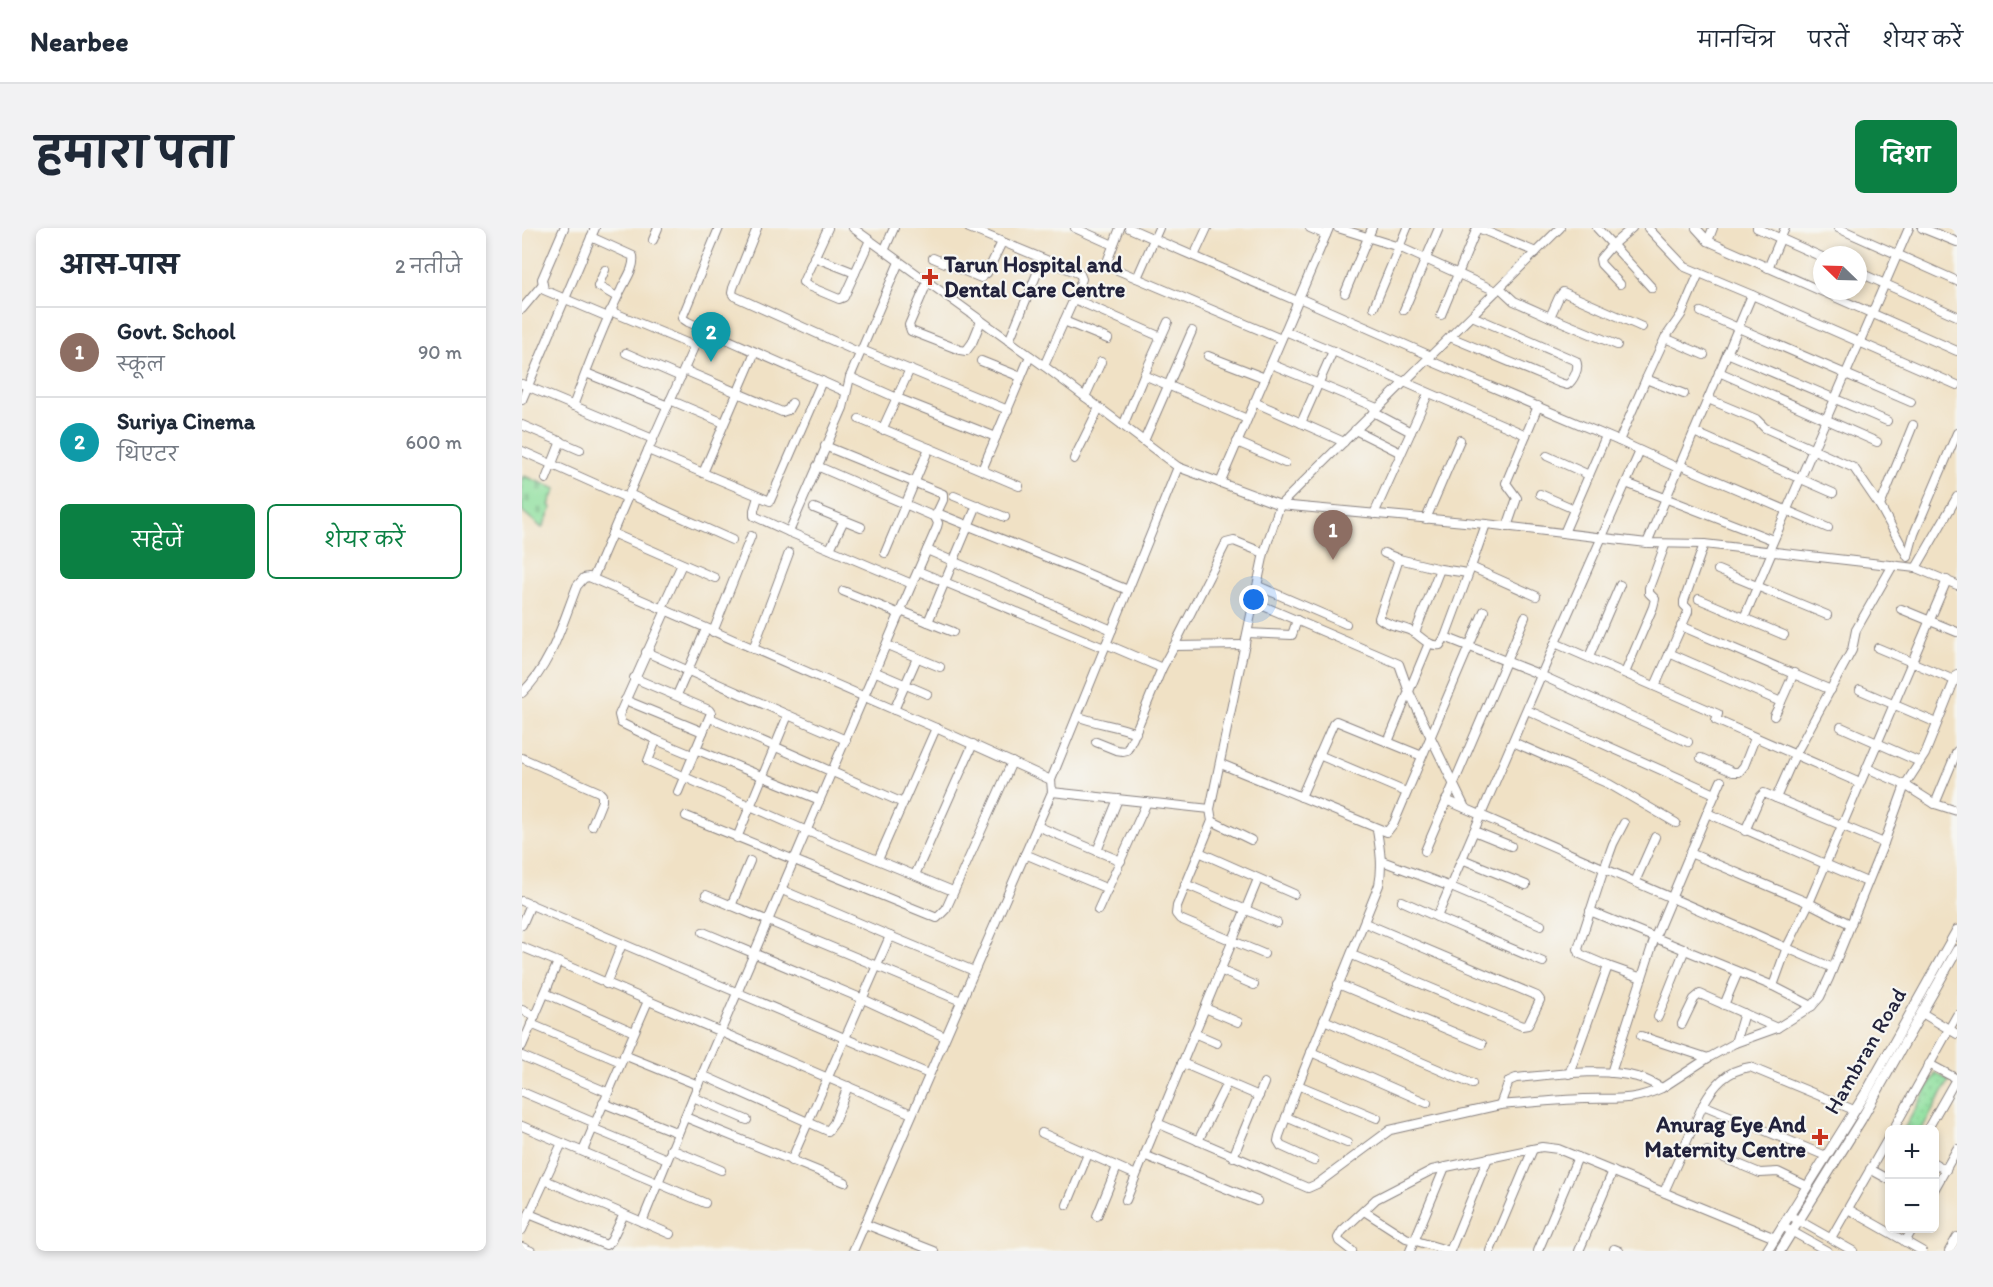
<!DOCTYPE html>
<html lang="hi">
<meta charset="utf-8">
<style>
:root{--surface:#fff;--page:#f2f2f3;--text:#1f2937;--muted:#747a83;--line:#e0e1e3;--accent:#0b8043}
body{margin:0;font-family:Itim,"Playpen Sans Deva",sans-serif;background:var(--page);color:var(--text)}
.controls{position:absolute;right:18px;bottom:18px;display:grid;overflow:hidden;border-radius:9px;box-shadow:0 3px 9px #0003}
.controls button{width:54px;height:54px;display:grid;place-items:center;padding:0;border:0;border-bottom:2px solid var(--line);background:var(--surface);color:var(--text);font:30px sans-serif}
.compass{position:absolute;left:1291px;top:18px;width:54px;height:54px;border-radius:50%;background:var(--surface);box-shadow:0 3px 9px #0003;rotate:293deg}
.you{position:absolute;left:732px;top:372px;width:21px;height:21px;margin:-15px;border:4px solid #fff;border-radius:50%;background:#1a73e8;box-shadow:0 0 0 9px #1a73e833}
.badge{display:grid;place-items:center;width:39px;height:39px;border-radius:50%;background:var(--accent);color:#fff;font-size:20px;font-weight:700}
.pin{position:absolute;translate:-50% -50px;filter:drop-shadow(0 2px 3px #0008)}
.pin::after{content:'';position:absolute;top:32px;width:21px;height:18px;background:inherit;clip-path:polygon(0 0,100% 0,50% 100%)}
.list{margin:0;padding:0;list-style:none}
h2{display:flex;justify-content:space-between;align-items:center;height:78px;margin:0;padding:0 24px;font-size:26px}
h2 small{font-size:20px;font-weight:400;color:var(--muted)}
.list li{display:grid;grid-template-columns:39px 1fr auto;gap:18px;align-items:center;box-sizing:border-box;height:90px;padding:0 24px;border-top:2px solid var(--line)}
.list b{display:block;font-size:22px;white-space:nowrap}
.list p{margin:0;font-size:20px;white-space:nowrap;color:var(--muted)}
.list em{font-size:20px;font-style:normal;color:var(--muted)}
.actions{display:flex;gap:12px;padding:18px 24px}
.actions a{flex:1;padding:14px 0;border:2px solid var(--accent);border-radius:9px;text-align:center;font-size:21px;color:var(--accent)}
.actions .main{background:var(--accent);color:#fff}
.map{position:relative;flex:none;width:1435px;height:1023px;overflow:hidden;border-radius:9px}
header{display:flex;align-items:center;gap:36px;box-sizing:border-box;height:84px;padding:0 30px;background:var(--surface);border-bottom:2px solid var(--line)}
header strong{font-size:28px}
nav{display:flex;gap:33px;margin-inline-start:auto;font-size:21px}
.intro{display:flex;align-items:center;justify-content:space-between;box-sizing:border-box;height:144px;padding:0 36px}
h1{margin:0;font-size:42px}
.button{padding:15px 27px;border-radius:9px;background:var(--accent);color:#fff;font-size:21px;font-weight:700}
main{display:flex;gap:36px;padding:0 36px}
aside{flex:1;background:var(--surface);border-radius:9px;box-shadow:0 3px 9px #0003}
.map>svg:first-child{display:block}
.cemetery{fill:url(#cemetery-stones);stroke:#59816d;stroke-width:1.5}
.park{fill:url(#park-dots);stroke:#59816d;stroke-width:1.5}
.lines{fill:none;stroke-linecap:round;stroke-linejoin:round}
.minor-casing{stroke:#898280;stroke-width:10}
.major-casing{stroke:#898280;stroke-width:11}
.minor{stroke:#fff;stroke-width:8}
.major{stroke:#fff;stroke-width:9}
.poi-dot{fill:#c8321e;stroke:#f6f6f2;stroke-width:2}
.labels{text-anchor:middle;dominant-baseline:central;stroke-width:4.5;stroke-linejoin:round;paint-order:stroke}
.poi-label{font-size:22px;font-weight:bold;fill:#22223b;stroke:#f6f6f2;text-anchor:start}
.street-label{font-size:22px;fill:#22223b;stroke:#f6f6f2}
</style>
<header>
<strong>Nearbee</strong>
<nav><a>मानचित्र</a><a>परतें</a><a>शेयर करें</a></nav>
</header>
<div class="intro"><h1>हमारा पता</h1><a class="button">दिशा</a></div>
<main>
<aside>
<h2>आस-पास<small>2 नतीजे</small></h2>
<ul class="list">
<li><span class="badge" style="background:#8d6e63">1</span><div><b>Govt. School</b><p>स्कूल</p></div><em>90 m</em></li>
<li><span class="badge" style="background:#0f9aa8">2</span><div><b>Suriya Cinema</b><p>थिएटर</p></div><em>600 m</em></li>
</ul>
<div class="actions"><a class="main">सहेजें</a><a>शेयर करें</a></div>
</aside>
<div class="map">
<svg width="1435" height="1023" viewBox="0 0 1435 1023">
<defs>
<pattern id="cemetery-stones" width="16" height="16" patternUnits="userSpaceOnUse" patternTransform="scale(1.5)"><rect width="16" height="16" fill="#90e09f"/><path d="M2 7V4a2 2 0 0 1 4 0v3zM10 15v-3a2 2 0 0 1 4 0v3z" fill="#7cc08a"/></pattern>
<pattern id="park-dots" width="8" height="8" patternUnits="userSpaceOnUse" patternTransform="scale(1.5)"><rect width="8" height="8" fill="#90e09f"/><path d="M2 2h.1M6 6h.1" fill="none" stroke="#7cc08a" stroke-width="1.8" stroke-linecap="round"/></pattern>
</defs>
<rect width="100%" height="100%" fill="#f6f6f2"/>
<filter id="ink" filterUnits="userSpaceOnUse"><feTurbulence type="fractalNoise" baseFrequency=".0167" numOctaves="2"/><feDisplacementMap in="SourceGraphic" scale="12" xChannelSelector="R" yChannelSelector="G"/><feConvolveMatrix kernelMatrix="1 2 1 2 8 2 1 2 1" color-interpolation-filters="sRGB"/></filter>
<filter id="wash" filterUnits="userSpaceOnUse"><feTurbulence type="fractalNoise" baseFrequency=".008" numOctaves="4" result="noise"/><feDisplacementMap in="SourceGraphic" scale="24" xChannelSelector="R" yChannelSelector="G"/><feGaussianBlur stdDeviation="1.35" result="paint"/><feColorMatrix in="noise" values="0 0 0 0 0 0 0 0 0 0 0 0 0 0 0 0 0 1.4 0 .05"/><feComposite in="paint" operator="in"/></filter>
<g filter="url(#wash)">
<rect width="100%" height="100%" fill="#f0e1c5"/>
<path class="cemetery" d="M2,248L34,261L27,277L30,280L20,300L0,283V251Z"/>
<path class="park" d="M1414,845L1427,853L1400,901H1382Z"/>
</g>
<g filter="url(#ink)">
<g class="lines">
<defs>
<g id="minor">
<path d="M42,0L20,51L22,62L86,89"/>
<path d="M197,0L160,90L166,94L324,164"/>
<path d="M235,0L211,60L210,65L212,68L338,125"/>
<path d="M306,0L281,54L286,58L317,71L322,69L348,12"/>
<path d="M331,0L522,138L656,239L758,277L964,296L1125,315L1182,316L1385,339L1394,340L1435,357"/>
<path d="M447,0L558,46L560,51L552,71"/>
<path d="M553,0L591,17"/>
<path d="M598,0L585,34L586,38L759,111"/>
<path d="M607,0L775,73"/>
<path d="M788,0L804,7"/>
<path d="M816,0L877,19L974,63"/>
<path d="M956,0L1014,24"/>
<path d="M1075,0L1130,60"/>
<path d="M1126,0L1163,39L1230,67"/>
<path d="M1174,0L1186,13L1191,0"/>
<path d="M1235,0L1300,29"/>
<path d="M1316,0L1435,53"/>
<path d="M1400,0L1435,14"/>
<path d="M131,12L136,0"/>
<path d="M1186,13L1435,123"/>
<path d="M362,23L372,0"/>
<path d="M672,28L685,0"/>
<path d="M292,29L333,45"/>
<path d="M411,30L459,50L465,45L480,14"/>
<path d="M1246,40L1263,0"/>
<path d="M83,42L76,58L95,69"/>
<path d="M1336,44L1435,88"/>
<path d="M1177,45L1159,87L1143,110L1182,127"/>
<path d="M615,50L637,0"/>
<path d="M405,55L387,97L389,103L438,122L444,123L450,115L459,93"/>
<path d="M1098,56L1079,36L1078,31L1090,17L1110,0"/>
<path d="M978,60L992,73L1028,89L1037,69L1041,64L1120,99"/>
<path d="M823,65L850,0"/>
<path d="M777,70L909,128"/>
<path d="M852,79L885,0"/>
<path d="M0,81L20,57"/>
<path d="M882,82L917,0"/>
<path d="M88,83L172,118"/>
<path d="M1179,84L1389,174"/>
<path d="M919,87L955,0"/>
<path d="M1028,89L1095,117"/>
<path d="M542,93L586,111"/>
<path d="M180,101L126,222L248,273L300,153"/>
<path d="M763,103L811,123"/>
<path d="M928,109L1038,155L1045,157C1051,153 1058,140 1054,133L950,88"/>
<path d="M1143,110L1124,151L1162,166"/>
<path d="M487,113L521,31"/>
<path d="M340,122L486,182"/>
<path d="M104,125L159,149"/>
<path d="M1205,125L1365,193"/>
<path d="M686,128L743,150"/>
<path d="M906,132L1097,213"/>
<path d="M459,133L499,149"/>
<path d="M749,136L855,180"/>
<path d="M522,138L552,71L639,109"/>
<path d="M162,142L260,184L266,182L270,175"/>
<path d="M1197,144L1355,214"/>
<path d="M64,145L146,178"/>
<path d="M622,147L646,94"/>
<path d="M328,149L375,170L474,209"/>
<path d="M1124,151L1097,213L1156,240"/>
<path d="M0,156L131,211"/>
<path d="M563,169L579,134"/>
<path d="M1186,171L1234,191L1243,200L1332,240L1358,278"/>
<path d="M0,172L73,0"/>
<path d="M148,172L202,195"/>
<path d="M732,174L822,214"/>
<path d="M51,178C66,139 80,99 99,62C104,51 113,40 111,28L69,9"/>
<path d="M851,184L889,204"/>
<path d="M337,191L407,220L363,325"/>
<path d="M779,195L811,123L1004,207L1016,178"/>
<path d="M0,197L58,222"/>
<path d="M601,198L622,147L725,191"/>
<path d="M360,202L388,141"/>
<path d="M833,202L879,225"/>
<path d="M1172,204L1311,265"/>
<path d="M622,213L670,103"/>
<path d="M715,214L763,235"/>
<path d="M303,218L421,266V272L413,289"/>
<path d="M407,220L497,258"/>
<path d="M0,223L105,270"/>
<path d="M1025,228L1067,247"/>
<path d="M552,231L577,180"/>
<path d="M1158,237L1306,300"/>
<path d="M295,238L413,289L416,295L415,299L390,356L267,304L321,180L328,149L377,34"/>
<path d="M460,242L508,128"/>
<path d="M181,245L233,124"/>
<path d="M24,251L39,213"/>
<path d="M698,255L807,0"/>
<path d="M1104,255L1251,312"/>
<path d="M107,266L210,312"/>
<path d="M1018,266L1052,281"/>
<path d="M432,268L483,289"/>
<path d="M236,269L232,282V288L267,304"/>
<path d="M292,280L339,299"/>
<path d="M415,285L606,362"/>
<path d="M852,286L906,166"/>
<path d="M904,291L938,212"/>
<path d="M964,296L949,339L1014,368"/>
<path d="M985,299L995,270L984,255L1004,207"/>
<path d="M90,305L193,350"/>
<path d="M1042,305L1084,208"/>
<path d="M1125,315L1230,67L1435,157"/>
<path d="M308,321L322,292"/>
<path d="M405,322L590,402"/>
<path d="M1247,323L1387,0"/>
<path d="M862,325L877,331L857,390C867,399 882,398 893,405C901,411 908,419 918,417L923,409L949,339"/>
<path d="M1386,328L1392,306L1435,205"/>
<path d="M1386,329L1358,278L1391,197"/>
<path d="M877,331L918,341L946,345"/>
<path d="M1394,340L1435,269"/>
<path d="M1196,342L1305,387"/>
<path d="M396,343L582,420"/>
<path d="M71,350L126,222"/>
<path d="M736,358L824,396"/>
<path d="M321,363L378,386"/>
<path d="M1177,371L1262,407"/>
<path d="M732,374L877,436L887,464L943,580"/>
<path d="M140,380L160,336"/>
<path d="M1379,381L1435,404"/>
<path d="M144,382L97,487L99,495L134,512L126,533L285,603L431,663"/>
<path d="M379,383L431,404"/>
<path d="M1222,390L1250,324"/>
<path d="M406,394L455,277"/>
<path d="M1159,398L1309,462"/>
<path d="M191,404L229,308"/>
<path d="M726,405L770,407L775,392"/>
<path d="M893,405L918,341"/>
<path d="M923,409L1014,445L1166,514"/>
<path d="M1033,415L1118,223"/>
<path d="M584,416L640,440"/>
<path d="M365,417L418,439"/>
<path d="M652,418L704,315L712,313L742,325"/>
<path d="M1356,420L1432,452"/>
<path d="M231,421L267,325"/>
<path d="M124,424L266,487"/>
<path d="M1147,425L1259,474L1252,488"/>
<path d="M1067,429L1098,357"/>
<path d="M354,444L405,466"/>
<path d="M1103,445L1131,379L1133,371L1127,365V360L1143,317"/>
<path d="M112,450L187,482L189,485L181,504"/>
<path d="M1133,458L1166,384V381L1162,377V373L1182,316"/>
<path d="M1338,462L1415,495"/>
<path d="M0,465C30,436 40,396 55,358L62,350L67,349L414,500L529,552"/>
<path d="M155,467L184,401"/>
<path d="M103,472L181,504L156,564"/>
<path d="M1259,474L1272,445"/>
<path d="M372,482L395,430"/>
<path d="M1005,482L1193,566"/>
<path d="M555,488C574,496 594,497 614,505"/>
<path d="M188,490L381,575"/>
<path d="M1319,499L1398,534"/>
<path d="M134,512L170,527"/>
<path d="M574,514L594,522L601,523L605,522L611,510L640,440L652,418L723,417"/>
<path d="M866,514L907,415"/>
<path d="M991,514L1087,556L1154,595"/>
<path d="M173,521L298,572"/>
<path d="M797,527L884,564"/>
<path d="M0,530L77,564L80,567V573L70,598"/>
<path d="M1179,530L1211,544H1217L1222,538L1233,510"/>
<path d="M699,536L865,604L872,595L962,383"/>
<path d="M1345,540L1383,557L1413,576L1435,583"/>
<path d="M530,564L688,581"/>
<path d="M779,569L811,496L814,493L900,528"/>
<path d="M1254,570L1273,527L1330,422L1334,402L1371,337"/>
<path d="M924,572L1311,740"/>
<path d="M1413,576L1435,523"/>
<path d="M1185,585L1199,553"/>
<path d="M164,588L415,690L424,681L490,534"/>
<path d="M690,593L729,612"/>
<path d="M515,598L599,633"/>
<path d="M952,603L989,618"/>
<path d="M1223,603L1238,569L1242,565L1362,615L1383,557L1403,526L1435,446"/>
<path d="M215,610L266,487L324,512"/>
<path d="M575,623L596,571"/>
<path d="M903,623L1003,389"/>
<path d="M677,624L772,666"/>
<path d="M1168,625L1287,675L1328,696"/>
<path d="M503,626L586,661"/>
<path d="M940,631L1004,657"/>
<path d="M356,632L414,500"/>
<path d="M860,633L929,659L1019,697"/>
<path d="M393,647L451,516"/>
<path d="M1113,654L1133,609"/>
<path d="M663,656L755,695"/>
<path d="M260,662L368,708"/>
<path d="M184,667L439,773"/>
<path d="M0,673L407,846"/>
<path d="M880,673L915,689L1033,415L1196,486L1194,492L1338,555"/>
<path d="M209,678L228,633"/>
<path d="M576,682L625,574"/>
<path d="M1068,683L1251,758L1265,719L1287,675L1425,352"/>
<path d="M915,689L1021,734"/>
<path d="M0,697L9,676"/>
<path d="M181,704L341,771L423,809"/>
<path d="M0,719L36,734"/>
<path d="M742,726L658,691L654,686L655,678L690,593L688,581L742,325L758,277L1038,0"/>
<path d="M830,727L1000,798L1006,797L1018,772L1015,768L843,695"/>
<path d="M1086,738L1058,726L1056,721L1082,641L1091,616L1102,595"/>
<path d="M698,742L732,757"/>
<path d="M84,756L100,716"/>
<path d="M816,756L960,816"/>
<path d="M23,765L112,804"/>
<path d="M1202,777L1216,744"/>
<path d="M1290,778L1298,769L1307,750L1362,615"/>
<path d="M683,780L716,794"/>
<path d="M0,782L13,788"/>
<path d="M1400,785L1435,806"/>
<path d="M1136,789L1163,721"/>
<path d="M802,792L950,856"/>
<path d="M9,796L99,834"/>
<path d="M1160,796L1172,771L1178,766L1255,800L1290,778L1251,758"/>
<path d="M672,805L695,815"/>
<path d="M1119,808L1186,830"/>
<path d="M1213,815L1255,800"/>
<path d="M0,818L36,734L390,886"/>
<path d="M789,824L905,875"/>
<path d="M102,827L176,857"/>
<path d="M0,828L85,864"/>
<path d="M660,835L737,868"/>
<path d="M1407,836L1435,851"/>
<path d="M1089,845L1133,709L1185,585L1345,654"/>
<path d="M1047,846L1086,738L1120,750"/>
<path d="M180,847L306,903L312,895L326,858"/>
<path d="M776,857L855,890"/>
<path d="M1140,860C1109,874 1095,870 1062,871C1034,872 1006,875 978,877L987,853L994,850C1029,847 1081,839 1115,849C1124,851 1132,856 1140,860L1186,830L1213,815L1222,785"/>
<path d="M0,864L73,895"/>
<path d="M171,869L225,892"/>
<path d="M81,875L156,905"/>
<path d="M1181,877C1192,857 1205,842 1228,839L1332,882"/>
<path d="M163,889L323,954"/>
<path d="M764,889L825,915"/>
<path d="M635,895L786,960L795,956L868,902L978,877"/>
<path d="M0,898L40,915"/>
<path d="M70,900L145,931"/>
<path d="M1371,902L1435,787"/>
<path d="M1405,902L1434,851"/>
<path d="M520,905L614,947"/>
<path d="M676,913L705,855"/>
<path d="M149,921L199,942"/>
<path d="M61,923L126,773"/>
<path d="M1185,923L1238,945L1256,944L1285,958"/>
<path d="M622,927L735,973"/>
<path d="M711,929L742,855"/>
<path d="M269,933L368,708L452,743"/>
<path d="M792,933L759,918L756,913L757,908L776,857L857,657C861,638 858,621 855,602"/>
<path d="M1412,935L1424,942"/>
<path d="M1348,941L1368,952"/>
<path d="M23,952L148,1006"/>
<path d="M1412,962L1435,921"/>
<path d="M1142,964L1181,877L1304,928"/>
<path d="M604,972L736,651"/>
<path d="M545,977L566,926"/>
<path d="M1326,981L1400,1023"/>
<path d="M842,983L884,1010L928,1023"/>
<path d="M7,986L84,1017L89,1013L102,986"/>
<path d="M1267,987L1331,1023"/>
<path d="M575,988L595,939"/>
<path d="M120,994L180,847L390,356"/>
<path d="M343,996L412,1023"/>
<path d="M1260,998L1305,1023"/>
<path d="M0,1002L40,915L183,975"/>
<path d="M1309,1010L1368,907"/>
<path d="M1383,1014L1391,1000"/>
<path d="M0,1019L9,1023"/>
<path d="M1092,1021L1097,1023"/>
<path d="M331,1023L530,564L529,552L656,239"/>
<path d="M830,1023L817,1013L816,1010L820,1003L854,971L910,942L1020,919L1036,921L1253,1010"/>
<path d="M888,1023L923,939"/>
<path d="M928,1023L966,930"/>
<path d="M968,1023L1011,921"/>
<path d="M1016,1023L1056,929"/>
<path d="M1057,1023L1091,943"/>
<path d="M1427,1023L1435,1009"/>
</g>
<g id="major">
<path d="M1245,1023L1345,863L1435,702"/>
<path d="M1258,1023L1339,892L1435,722"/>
</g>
</defs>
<use href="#minor" class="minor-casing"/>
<use href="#major" class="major-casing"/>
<use href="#minor" class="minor"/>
<use href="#major" class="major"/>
</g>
</g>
<g class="poi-dot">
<path d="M405 40h6v6h6v6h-6v6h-6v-6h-6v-6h6z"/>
<path d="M1295 900h6v6h6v6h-6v6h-6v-6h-6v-6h6z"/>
</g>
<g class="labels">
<g class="poi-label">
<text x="422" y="36">Tarun Hospital and<tspan x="422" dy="25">Dental Care Centre</tspan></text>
<text x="1284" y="896" text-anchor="end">Anurag Eye And<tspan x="1284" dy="25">Maternity Centre</tspan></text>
</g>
<g class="street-label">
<text transform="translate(1343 823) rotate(-60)">Hambran Road</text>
</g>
</g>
</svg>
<div class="controls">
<button>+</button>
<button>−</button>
</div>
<svg class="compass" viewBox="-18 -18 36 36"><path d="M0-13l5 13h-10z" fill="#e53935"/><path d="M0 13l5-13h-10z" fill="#747a83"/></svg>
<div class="you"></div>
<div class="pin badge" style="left:811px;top:332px;background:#8d6e63">1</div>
<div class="pin badge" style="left:189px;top:134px;background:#0f9aa8">2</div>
</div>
</main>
